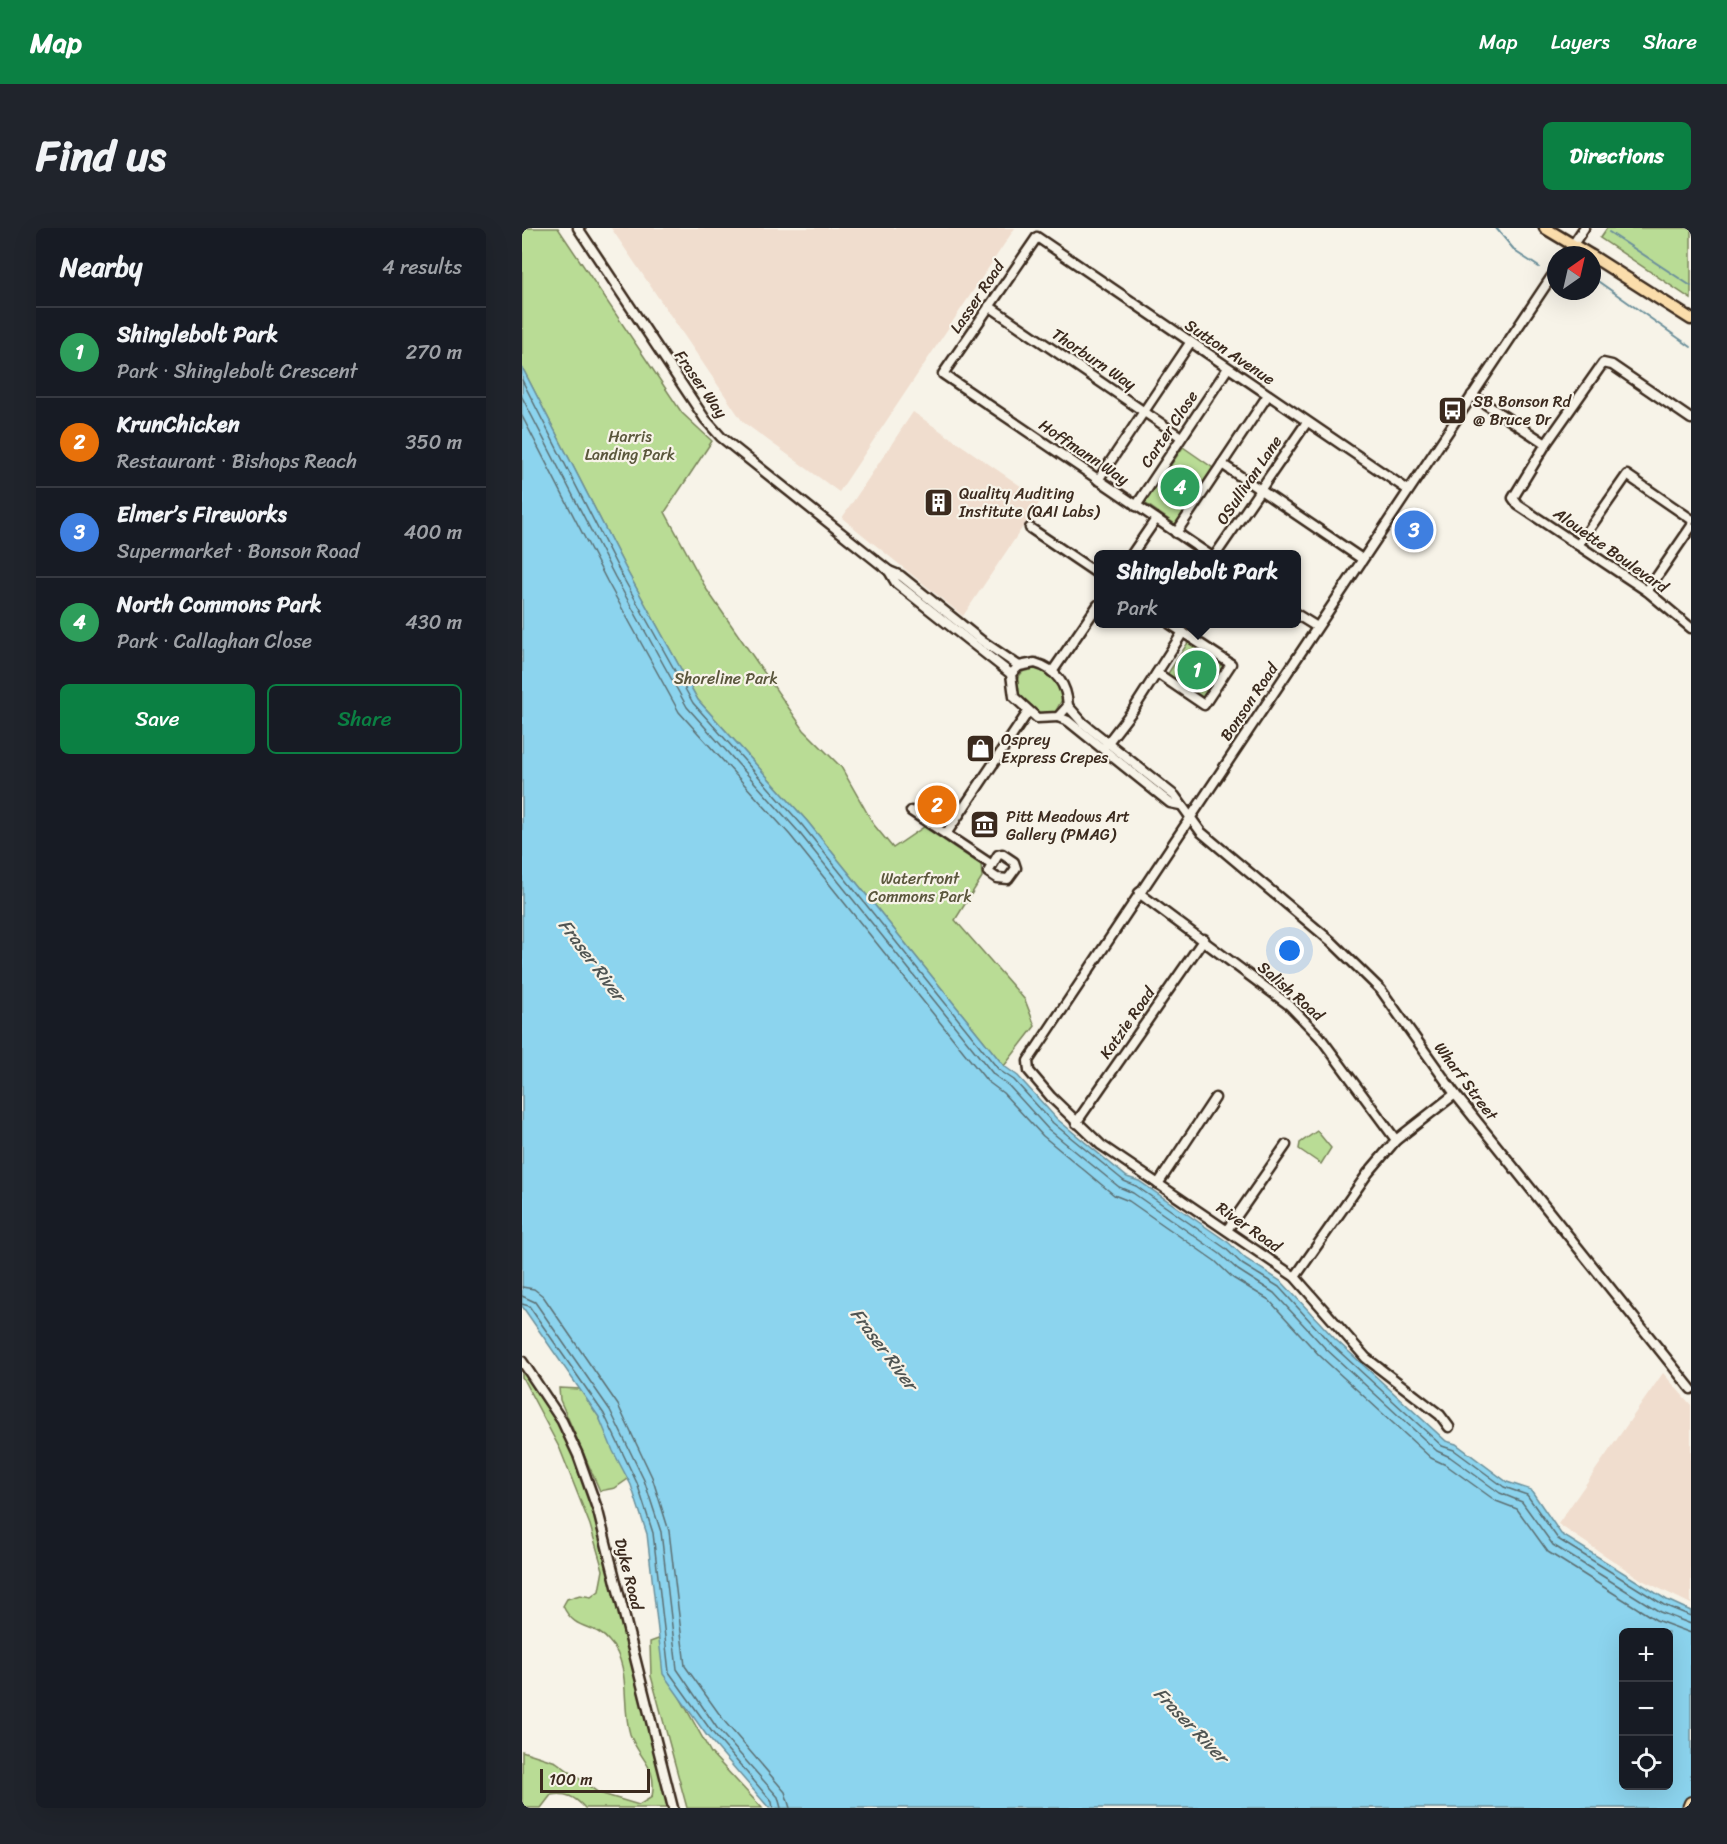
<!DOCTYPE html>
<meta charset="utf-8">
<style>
:root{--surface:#171b24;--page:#20242c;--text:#f1f3f6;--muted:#9ea1a6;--line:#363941;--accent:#0b8043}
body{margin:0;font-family:Sriracha,sans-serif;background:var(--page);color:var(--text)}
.controls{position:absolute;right:18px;bottom:18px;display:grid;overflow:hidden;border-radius:9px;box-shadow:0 6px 24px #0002}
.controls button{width:54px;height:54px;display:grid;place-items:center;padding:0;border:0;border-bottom:2px solid var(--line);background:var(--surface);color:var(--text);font:30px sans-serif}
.compass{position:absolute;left:1025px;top:18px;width:54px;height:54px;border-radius:50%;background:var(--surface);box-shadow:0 6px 24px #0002;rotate:34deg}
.scale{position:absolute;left:18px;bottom:15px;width:110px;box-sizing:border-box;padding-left:6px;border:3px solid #3b2a1e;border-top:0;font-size:16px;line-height:21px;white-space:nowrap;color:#3b2a1e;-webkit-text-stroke:4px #f7f3e8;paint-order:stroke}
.you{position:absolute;left:768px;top:723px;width:21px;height:21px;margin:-15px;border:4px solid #fff;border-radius:50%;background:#1a73e8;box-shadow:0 0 0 9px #1a73e833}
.badge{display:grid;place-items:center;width:39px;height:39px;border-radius:50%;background:var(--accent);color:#fff;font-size:20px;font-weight:700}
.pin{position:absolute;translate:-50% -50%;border:3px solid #fff;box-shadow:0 2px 6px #0006}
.popup{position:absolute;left:572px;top:322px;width:207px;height:78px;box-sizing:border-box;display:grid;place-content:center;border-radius:9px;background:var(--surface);filter:drop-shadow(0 2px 4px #0005);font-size:20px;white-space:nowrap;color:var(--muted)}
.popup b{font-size:22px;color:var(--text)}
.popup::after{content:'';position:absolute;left:50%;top:100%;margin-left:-12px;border:12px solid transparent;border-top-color:var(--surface)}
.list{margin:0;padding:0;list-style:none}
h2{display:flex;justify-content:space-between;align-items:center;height:78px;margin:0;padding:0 24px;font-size:26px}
h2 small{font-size:20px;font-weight:400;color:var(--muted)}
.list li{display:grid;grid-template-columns:39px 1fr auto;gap:18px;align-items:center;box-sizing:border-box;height:90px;padding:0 24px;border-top:2px solid var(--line)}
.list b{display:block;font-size:22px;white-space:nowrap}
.list p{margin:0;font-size:20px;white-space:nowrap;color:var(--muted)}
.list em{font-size:20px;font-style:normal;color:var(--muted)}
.actions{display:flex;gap:12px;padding:18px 24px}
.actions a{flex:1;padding:14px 0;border:2px solid var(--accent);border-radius:9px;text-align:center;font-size:21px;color:var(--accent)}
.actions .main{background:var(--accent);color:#fff}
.icon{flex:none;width:33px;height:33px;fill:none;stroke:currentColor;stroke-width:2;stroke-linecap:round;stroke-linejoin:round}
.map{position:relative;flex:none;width:1169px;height:1580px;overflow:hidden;border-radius:9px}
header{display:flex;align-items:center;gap:36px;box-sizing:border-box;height:84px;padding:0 30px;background:var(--accent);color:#fff}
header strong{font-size:28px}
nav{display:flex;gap:33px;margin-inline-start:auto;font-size:21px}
.intro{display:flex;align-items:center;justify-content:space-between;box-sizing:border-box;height:144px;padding:0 36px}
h1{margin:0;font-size:42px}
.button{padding:15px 27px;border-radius:9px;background:var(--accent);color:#fff;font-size:21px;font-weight:700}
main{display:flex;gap:36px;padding:0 36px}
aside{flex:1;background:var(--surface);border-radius:9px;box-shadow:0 6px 24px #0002}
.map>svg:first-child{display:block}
.built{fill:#f0ddce}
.green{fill:#b9dc95;stroke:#7a835a;stroke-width:1.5}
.water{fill:#8cd4ee;stroke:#6c909b;stroke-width:1.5;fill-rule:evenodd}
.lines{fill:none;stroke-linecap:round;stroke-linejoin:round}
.shore{stroke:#5b6e71;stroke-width:1.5}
.stream{stroke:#6c909b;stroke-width:2}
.minor-casing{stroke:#3b2a1e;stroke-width:13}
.major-casing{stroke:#3b2a1e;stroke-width:15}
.highway-casing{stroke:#3b2a1e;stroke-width:16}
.minor{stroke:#f7f3e8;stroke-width:8}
.major{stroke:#fbddab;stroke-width:10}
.highway{stroke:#fbddab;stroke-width:12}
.labels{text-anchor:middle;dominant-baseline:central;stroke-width:4.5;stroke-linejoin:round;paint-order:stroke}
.street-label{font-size:16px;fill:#3b2a1e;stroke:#f7f3e8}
.poi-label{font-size:16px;fill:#3b2a1e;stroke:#f7f3e8;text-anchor:start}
.park-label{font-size:16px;fill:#5a563c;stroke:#f7f3e8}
.water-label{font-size:18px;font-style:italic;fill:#4f5452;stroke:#f7f3e8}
</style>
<header>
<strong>Map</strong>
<nav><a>Map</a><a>Layers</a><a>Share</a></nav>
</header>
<div class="intro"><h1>Find us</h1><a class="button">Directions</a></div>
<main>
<aside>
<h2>Nearby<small>4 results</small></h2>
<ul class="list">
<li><span class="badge" style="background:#2e9e5b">1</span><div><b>Shinglebolt Park</b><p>Park · Shinglebolt Crescent</p></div><em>270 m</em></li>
<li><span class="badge" style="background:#e8710a">2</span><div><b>KrunChicken</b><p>Restaurant · Bishops Reach</p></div><em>350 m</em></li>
<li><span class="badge" style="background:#3f7fe0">3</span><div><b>Elmer’s Fireworks</b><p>Supermarket · Bonson Road</p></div><em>400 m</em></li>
<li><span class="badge" style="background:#2e9e5b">4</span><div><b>North Commons Park</b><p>Park · Callaghan Close</p></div><em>430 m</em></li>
</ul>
<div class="actions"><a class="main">Save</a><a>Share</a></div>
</aside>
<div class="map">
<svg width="1169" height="1580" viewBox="0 0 1169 1580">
<rect width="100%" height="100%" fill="#f7f3e8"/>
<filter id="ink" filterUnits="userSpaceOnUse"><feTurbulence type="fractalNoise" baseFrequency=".0167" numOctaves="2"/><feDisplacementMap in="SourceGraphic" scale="12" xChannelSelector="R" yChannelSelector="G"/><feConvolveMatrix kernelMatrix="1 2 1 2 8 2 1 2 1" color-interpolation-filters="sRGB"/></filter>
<g filter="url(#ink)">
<g class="built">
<path d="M89,0H493L317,264L221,194Z"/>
<path d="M391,184L519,272L441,388L320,290Z"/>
<path d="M1141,1145L1169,1177V1376L1120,1352L1036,1296Z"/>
</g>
<g class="green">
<path d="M0,0H36L160,185L190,213L143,284L185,362L282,502L319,539L352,597L371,620L402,599L459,637L460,649L433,692L503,772L513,798L482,838L285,593L176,472L105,343L0,139Z"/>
<path d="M1085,0H1169V71L1078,10Z"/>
<path d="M661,219L694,242L656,298L623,275Z"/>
<path d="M667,413L704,437L682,471L645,447Z"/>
<path d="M510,439C525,441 537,454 542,468L532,486C506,493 475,451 510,439Z"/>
<path d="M795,903L809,920L799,936L777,921L778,915Z"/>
<path d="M0,1136L22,1168L50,1220L77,1299L148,1580H63C53,1569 44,1564 29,1567L19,1580H0V1523L34,1534L77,1565L117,1577L130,1569C136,1537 117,1532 108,1506C99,1477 110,1437 87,1413C72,1395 53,1404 41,1378L45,1371L58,1367L69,1369L77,1363L81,1342L68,1297L38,1221L0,1149Z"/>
<path d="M37,1160L58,1161L77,1189L106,1251L93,1260L78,1263L38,1172Z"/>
<path d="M139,1410L156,1466L189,1525L240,1580H165L129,1448L128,1414Z"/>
</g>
<path class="water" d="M0,139L105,343L176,472L285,593L482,838L496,848L535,891L605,949L617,953L707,1015L724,1031L760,1054L813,1111L924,1213L934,1216L985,1254L1009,1262L1039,1306L1145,1372L1169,1383V1580H247L185,1508L141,1446L125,1306L109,1257L91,1223L77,1189L0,1078ZM1102,1404H1146V1558H1102Z"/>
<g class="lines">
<g class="shore">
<path d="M0,152L99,346L171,475L280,597L477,842L492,852L531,895L602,953L614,958L703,1020L720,1036L757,1059L808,1115L920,1218L932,1222L982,1259L1005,1267L1036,1311L1142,1377L1169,1388"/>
<path d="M0,169L93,349L165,479L275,602L472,847L487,858L526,901L597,959L611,965L698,1026L716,1042L752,1065L803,1120L915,1223L928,1229L978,1265L1000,1274L1031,1317L1138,1384L1169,1396"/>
<path d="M0,188L85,353L157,484L268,607L465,853L481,865L521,908L592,967L607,973L693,1033L711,1050L747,1072L797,1127L909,1230L924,1237L974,1273L995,1281L1026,1324L1134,1392L1169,1405"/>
<path d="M0,1059L12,1061L21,1068L96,1177L130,1249L147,1303L163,1438L203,1494L263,1564L268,1580"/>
<path d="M0,1068L13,1074L88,1182L122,1252L139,1304L155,1441L195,1500L256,1569L259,1580"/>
<path d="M0,1076L7,1078L82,1186L115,1255L131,1305L147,1444L190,1504L250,1574L251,1580"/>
</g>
<g class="stream">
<path d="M974,0L994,24L1017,39"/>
<path d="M1087,4L1169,58"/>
<path d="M1070,49L1169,119"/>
</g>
<defs>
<g id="minor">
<path d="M56,0L183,191L199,209L367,343L379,348L460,413L497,438"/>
<path d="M1044,27L1062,0"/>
<path d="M467,78L659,209"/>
<path d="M950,167L1024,216"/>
<path d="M1169,191L1090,137L1081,135L1024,216L991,270L996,277L1125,363L1169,400"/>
<path d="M700,236L840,331"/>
<path d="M576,252L668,115"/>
<path d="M614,278L706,140"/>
<path d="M508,300L576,346"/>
<path d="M654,305L746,167"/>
<path d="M1056,317L1105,247L1169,291"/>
<path d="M610,326L634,291"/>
<path d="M686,326L421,146L515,9L886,262"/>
<path d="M694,326L785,194"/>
<path d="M367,343L374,355L489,446"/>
<path d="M1125,363L1169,299"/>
<path d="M774,386L795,399"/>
<path d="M513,435C534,441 545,457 546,478L536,489L515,490L492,469L489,446L497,438Z"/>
<path d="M530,444L576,377"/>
<path d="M635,445L682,477L709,436L648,396"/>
<path d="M546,478L561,495L653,568L679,604L810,714L859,762L933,866L1169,1161"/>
<path d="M536,489L546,493L648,575L658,577"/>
<path d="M584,517L611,482L661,404"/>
<path d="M389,583L470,637"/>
<path d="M424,606L506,484"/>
<path d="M480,626L492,634L494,640L486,651L475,650L466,644L476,627Z"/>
<path d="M617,665L767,777L798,809L874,912"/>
<path d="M554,895L682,711"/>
<path d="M636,956L693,870"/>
<path d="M705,1002L764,917"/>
<path d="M773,1049L846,945L874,912L933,866"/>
<path d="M0,1133L40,1193L56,1227L76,1283L151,1580"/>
<path d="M927,1199L918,1187L844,1130L773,1049L579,917L529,869L507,843L506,833L1034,42"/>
</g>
<g id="major">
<path d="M1023,0L1068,27"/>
<path d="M1070,28L1169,91"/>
</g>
<path id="highway" d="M1167,1580L1169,1575"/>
</defs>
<use href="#minor" class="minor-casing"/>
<use href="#major" class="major-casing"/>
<use href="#highway" class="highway-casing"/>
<use href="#minor" class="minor"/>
<use href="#major" class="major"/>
<use href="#highway" class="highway"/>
</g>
</g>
<defs>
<symbol id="bus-square" viewBox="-11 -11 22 22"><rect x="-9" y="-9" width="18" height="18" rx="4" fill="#3b2a1e" stroke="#f7f3e8"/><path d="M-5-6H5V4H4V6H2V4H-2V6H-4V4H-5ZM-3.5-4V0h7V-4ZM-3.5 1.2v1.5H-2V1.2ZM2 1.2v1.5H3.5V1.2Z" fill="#fff"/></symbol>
<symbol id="building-square" viewBox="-11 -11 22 22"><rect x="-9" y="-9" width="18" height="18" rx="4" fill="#3b2a1e" stroke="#f7f3e8"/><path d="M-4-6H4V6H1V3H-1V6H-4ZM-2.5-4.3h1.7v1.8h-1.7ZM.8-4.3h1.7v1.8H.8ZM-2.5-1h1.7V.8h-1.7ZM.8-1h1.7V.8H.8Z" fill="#fff"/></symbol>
<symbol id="shop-square" viewBox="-11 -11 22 22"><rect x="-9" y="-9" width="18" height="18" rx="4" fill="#3b2a1e" stroke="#f7f3e8"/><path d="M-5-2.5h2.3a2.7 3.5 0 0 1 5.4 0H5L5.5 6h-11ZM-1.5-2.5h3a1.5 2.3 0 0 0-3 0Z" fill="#fff"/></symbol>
<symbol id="museum-square" viewBox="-11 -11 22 22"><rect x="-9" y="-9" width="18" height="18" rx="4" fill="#3b2a1e" stroke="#f7f3e8"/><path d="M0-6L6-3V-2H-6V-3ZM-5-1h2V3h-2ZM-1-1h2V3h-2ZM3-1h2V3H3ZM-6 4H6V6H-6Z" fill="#fff"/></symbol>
</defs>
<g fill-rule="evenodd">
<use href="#bus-square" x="914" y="166" width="33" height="33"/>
<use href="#building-square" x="400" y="258" width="33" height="33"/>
<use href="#shop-square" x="442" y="504" width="33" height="33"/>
<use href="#museum-square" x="446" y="580" width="33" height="33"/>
</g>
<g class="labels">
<g class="street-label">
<text transform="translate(455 69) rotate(-56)">Lasser Road</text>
<text transform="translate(708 124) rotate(34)">Sutton Avenue</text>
<text transform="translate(572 131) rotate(34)">Thorburn Way</text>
<text transform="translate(179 156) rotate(55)">Fraser Way</text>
<text transform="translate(647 201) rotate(-56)">Carter Close</text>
<text transform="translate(562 224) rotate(34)">Hoffmann Way</text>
<text transform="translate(727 252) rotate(-56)">OSullivan Lane</text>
<text transform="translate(1089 322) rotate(35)">Alouette Boulevard</text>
<text transform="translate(727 474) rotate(-56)">Bonson Road</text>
<text transform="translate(769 763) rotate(41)">Salish Road</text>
<text transform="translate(605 795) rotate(-55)">Katzie Road</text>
<text transform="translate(944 853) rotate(53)">Wharf Street</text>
<text transform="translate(727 999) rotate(35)">River Road</text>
<text transform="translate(107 1346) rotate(76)">Dyke Road</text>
</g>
<g class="poi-label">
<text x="951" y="173">SB Bonson Rd<tspan x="951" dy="18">@ Bruce Dr</tspan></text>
<text x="437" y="265">Quality Auditing<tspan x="437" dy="18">Institute (QAI Labs)</tspan></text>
<text x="479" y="511">Osprey<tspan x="479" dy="18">Express Crepes</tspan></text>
<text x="484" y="588">Pitt Meadows Art<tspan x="484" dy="18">Gallery (PMAG)</tspan></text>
</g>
<g class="park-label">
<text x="108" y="208">Harris<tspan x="108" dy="18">Landing Park</tspan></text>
<text x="204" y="450">Shoreline Park</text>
<text x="398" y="650">Waterfront<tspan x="398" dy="18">Commons Park</tspan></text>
</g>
<g class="water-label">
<text transform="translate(70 732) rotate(53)">Fraser River</text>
<text transform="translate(362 1121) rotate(53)">Fraser River</text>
<text transform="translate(669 1497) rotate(46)">Fraser River</text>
</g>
</g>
</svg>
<div class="controls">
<button>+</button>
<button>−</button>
<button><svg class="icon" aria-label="locate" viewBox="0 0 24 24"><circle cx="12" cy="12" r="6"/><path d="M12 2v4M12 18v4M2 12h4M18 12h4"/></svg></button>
</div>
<svg class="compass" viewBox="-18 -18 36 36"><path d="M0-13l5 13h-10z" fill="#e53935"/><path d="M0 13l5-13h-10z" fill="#9ea1a6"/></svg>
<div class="scale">100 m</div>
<div class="you"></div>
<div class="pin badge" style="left:675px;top:442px;background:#2e9e5b">1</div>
<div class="popup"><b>Shinglebolt Park</b>Park</div>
<div class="pin badge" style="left:415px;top:577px;background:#e8710a">2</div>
<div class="pin badge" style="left:892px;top:302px;background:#3f7fe0">3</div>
<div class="pin badge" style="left:658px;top:259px;background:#2e9e5b">4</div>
</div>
</main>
